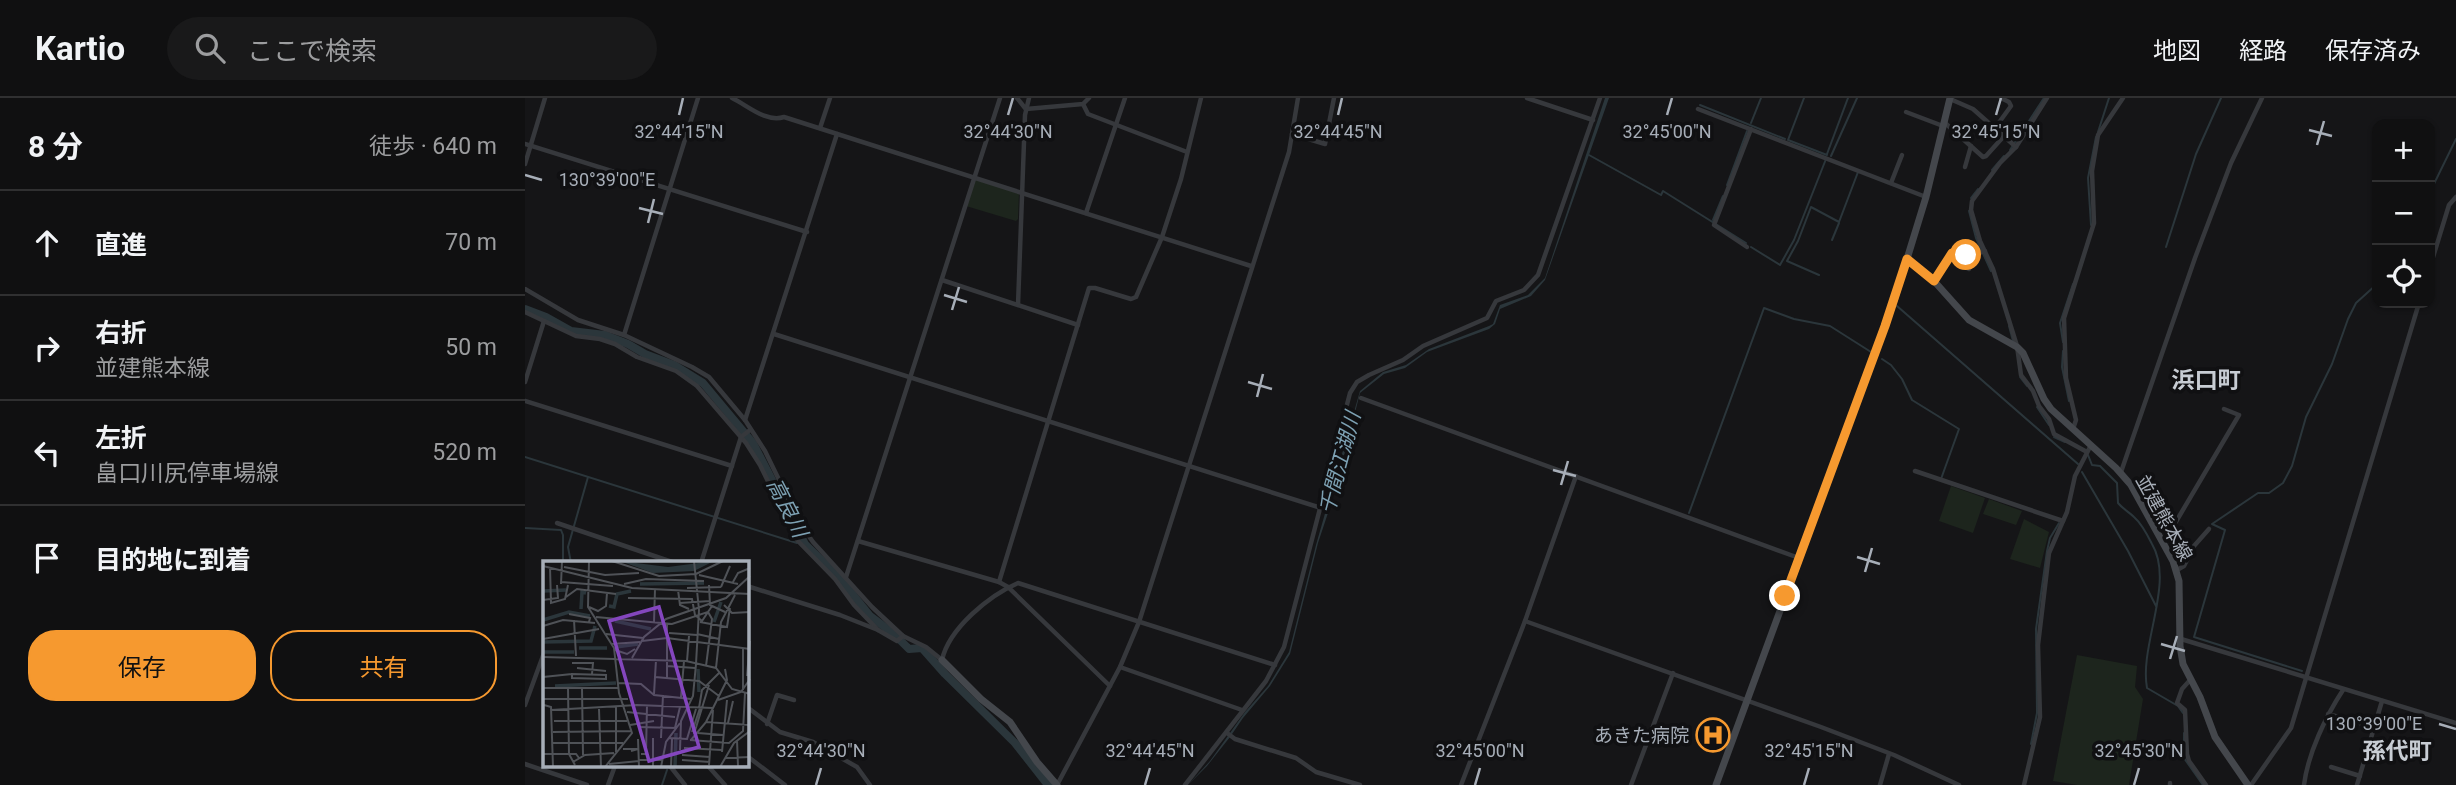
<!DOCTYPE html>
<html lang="ja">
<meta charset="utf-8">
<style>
:root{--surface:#101011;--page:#19191a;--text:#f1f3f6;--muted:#9c9d9f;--line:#303031;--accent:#f6992f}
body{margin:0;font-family:Roboto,"Noto Sans JP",sans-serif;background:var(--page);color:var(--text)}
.controls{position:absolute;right:21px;top:21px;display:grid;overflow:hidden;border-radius:14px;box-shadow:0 2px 5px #0004}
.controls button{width:63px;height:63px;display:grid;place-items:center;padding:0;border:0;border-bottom:2px solid var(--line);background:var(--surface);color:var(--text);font:35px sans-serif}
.stop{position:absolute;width:21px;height:21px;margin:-16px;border:5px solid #f6992f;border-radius:50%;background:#fff}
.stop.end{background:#f6992f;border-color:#fff;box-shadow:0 2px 7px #0008}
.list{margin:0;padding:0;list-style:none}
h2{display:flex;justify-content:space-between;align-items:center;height:91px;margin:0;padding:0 28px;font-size:30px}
h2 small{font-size:23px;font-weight:400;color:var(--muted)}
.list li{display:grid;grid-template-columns:46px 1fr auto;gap:21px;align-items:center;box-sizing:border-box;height:105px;padding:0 28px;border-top:2px solid var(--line)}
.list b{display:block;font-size:26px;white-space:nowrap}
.list p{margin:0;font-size:23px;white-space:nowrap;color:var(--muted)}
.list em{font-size:23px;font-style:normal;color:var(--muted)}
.actions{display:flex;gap:14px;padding:21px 28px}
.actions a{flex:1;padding:16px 0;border:2px solid var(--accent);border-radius:28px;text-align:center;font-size:24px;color:var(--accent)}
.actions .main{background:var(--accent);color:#111}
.icon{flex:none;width:38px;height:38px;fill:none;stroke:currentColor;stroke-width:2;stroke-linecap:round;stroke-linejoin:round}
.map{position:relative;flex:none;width:1931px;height:687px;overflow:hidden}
header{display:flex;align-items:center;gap:42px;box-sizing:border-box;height:98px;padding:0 35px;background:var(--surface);border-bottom:2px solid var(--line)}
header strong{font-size:33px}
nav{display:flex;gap:38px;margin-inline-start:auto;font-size:24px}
.search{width:490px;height:63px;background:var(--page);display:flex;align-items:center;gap:18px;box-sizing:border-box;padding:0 24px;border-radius:38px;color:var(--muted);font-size:26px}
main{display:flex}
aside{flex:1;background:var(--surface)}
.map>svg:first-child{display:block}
.green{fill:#1d251d}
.water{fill:#2b363b}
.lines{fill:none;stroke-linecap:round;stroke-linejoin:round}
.stream{stroke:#2b363b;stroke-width:2}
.river{stroke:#2b363b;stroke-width:8}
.street{stroke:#36383c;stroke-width:4.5}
.secondary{stroke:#44474c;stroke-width:7}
.route{stroke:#f6992f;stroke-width:9}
.ticks{fill:none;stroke:#a7aeb8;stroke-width:2.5}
.labels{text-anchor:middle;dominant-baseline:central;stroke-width:7;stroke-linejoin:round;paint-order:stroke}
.street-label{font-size:19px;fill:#a7aeb8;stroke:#101012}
.poi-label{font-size:19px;fill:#a7aeb8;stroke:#101012;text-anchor:end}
.water-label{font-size:21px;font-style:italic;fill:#7da1b3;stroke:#101012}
.quarter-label{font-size:23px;font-weight:bold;fill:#c8cdd4;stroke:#101012}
.inset-river{fill:none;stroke:#2b363b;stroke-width:3.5}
.inset-road{fill:none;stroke:#4f5257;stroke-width:2}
.view{fill:#8446be;fill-opacity:0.15;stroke:#8446be;stroke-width:3.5}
.inset-edge{fill:none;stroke:#a7aeb8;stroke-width:3.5}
.ticks-label{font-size:18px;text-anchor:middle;fill:#a7aeb8;stroke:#101012;stroke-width:7;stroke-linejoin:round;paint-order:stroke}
</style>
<header>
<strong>Kartio</strong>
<div class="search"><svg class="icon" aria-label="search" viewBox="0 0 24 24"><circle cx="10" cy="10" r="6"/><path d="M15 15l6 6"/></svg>ここで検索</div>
<nav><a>地図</a><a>経路</a><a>保存済み</a></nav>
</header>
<main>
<aside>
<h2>8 分<small>徒歩 · 640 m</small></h2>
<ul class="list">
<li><svg class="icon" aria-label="ahead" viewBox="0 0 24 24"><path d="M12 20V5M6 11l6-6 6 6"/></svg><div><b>直進</b></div><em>70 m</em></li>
<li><svg class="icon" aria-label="right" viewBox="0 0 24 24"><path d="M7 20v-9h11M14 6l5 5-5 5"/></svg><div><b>右折</b><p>並建熊本線</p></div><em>50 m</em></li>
<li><svg class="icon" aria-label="left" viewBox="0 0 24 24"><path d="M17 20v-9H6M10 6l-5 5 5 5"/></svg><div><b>左折</b><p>畠口川尻停車場線</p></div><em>520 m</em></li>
<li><svg class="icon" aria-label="arrive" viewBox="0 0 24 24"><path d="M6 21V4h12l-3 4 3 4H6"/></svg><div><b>目的地に到着</b></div></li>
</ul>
<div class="actions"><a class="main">保存</a><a>共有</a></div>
</aside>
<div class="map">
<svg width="1931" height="687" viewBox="0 0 1931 687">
<rect width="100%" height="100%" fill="#151517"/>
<g class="green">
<path d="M450,81L494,95L493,121L491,123L441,108Z"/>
<path d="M1426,388L1460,400L1448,435L1414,423Z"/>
<path d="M1464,401L1497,413L1491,427L1458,416Z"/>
<path d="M1499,421L1524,434L1515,470L1485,461Z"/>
<path d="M1552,557L1612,568L1610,589L1618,601L1604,687H1552L1528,683Z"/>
</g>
<path class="water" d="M1080,0H1084L1020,182L1006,198L975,211L970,226L964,231L902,254L880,270L859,276L835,295L809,397L793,445L765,556L745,588L718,620L705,639L682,668L663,687L685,663L720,614L743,588L764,554L791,447L835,293L858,274L881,267L904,251L964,228L968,226L975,207L1003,197L1020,180Z"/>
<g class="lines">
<g class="stream">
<path d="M1279,0L1263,42L1302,57"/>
<path d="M1175,7L1260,41"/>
<path d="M1226,25L1236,0"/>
<path d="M1573,34L1584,0"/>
<path d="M1485,52L1519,0"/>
<path d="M1302,56L1323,0"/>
<path d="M1064,57L1136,97L1138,93L1221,145"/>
<path d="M1306,58L1332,0"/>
<path d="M1467,72L1479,58"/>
<path d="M1202,87L1222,33"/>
<path d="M1905,94L1931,41"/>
<path d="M1446,100L1453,91"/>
<path d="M1444,113L1451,140L1466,173"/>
<path d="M1188,122L1198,98"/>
<path d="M1566,127L1563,80L1571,39"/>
<path d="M1307,142L1314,125"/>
<path d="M1226,149L1255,167L1269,142L1301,61"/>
<path d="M1641,149L1671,56L1696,0"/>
<path d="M1294,177L1262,163L1273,143L1286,109L1314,124L1333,74"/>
<path d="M1372,208L1553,366"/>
<path d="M1484,228L1488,243"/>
<path d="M1538,244L1535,225L1548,186"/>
<path d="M1538,253L1537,269L1544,303"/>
<path d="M1357,261L1366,267L1377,281L1387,302L1434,331L1416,381"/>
<path d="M1495,279L1502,288"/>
<path d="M1512,309L1524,327"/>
<path d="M1529,339L1540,344"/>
<path d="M1563,357L1567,367L1575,368L1592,385L1593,405C1598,411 1604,414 1609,419C1616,425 1623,438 1627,446C1650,485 1614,547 1622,590L1653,608L1658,615"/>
<path d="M0,359L272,445"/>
<path d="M1557,374L1603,453L1631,508"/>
<path d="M1164,415L1239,210L1269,221L1305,228L1346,254"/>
<path d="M0,430L36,432L38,437V465"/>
<path d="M46,465L43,449L63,379"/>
<path d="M1777,573L1669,539L1700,432L1687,426L1733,395H1744L1758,385L1767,368L1781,319L1807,266L1823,221L1831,205L1852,186"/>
<path d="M1659,635V660L1678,687"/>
<path d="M1506,646L1512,615L1511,531L1522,453L1525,440L1534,425"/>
<path d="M137,687L142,672"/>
</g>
<path class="river" d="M0,211L21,219L46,233L80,237L103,246L120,256L149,267L178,285L228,345L280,446L313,478L345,518L369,536L384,551L397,550L420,576L490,645L523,687"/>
<g class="street">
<path d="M207,0C222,7 241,25 259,19L726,168"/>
<path d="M492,0L500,10"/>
<path d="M1002,0L1068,22"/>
<path d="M1522,0L1491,49L1475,65L1447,103L1446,112L1455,143L1468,171L1492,248L1496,277L1508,293L1514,308L1524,321L1529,336L1562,354"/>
<path d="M1425,1L1448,11L1491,49"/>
<path d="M558,6L563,16L662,54"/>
<path d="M501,11L558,6L564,0"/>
<path d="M1173,11L1401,99"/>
<path d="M1381,14L1418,28"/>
<path d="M1419,24L1458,59L1461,58L1479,38"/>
<path d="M295,30L305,0"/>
<path d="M1470,30L1486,8L1484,4L1476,0"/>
<path d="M767,36L800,46L809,0"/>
<path d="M0,46L282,134"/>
<path d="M0,66L20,0"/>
<path d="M1440,69L1446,48"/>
<path d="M1366,85L1377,57"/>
<path d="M561,115L600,0"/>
<path d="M1222,149L1189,127L1226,31"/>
<path d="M1438,156V168L1444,171"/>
<path d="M1905,169L1924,107L1931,99"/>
<path d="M417,182L553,227"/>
<path d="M1409,183L1427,155L1447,157L1460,153"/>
<path d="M0,191L53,222L99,237L167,269L184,279L220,322L240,353L276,427L288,444L347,509L378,538L401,549L417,562C424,530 465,497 493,485L750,567"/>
<path d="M493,207L500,17L504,0"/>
<path d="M0,214L51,238L75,241L90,246L112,259L151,273L172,288L221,345L235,367L272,442L310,481L329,507L353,532"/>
<path d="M249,236L796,410"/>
<path d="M99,237L173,0"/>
<path d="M0,284L19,223"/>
<path d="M836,300L1274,460"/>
<path d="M0,303L207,368"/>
<path d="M220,322L312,36"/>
<path d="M1548,331L1551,322L1541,280L1539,220L1569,125L1567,73L1573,37L1598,0"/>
<path d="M1390,373L1538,423"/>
<path d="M1596,374L1670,160L1706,65L1737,0"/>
<path d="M32,425L150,465"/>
<path d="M333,443L474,484L483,489L585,588"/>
<path d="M1639,444L1714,317L1699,311"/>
<path d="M176,465L216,339L225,332"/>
<path d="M1652,472L1659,468L1669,448L1684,431"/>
<path d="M321,479L475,0"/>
<path d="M474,484L564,190H570L606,201L611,199L637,139L656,81L676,0"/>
<path d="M222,488L315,517L353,532L372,543L378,538"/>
<path d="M1000,523L1296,629L1369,657L1434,687"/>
<path d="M1656,541L1931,625"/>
<path d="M595,569L717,612"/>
<path d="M1666,581L1657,591L1652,605L1660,612L1662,656L1664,663L1681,687"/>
<path d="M0,607L19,555"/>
<path d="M222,609L255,634L288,644L332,669L345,687"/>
<path d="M1803,616L1849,629"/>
<path d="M242,626L252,597L269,602"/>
<path d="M702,635L710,641L771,660L791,674L835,687"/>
<path d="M222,658L260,687"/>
<path d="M0,666L62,687"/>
<path d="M145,668L160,687"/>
<path d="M183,668L200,687"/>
<path d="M1806,669L1835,678"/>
<path d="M83,687L90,668"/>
<path d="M532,687L595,569L614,524L764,54L773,0"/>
<path d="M660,687L741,583L759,549L825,295L832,284L844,277L878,262L898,248L962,220L971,203L999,192L1013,177L1075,0"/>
<path d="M936,687L1000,523L1051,378"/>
<path d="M1106,687L1148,575"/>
<path d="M1355,687L1364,656"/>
<path d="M1499,687L1515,619L1513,547L1524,455L1542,414L1550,378L1566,347"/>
<path d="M1645,687V685"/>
<path d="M1726,687L1766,630L1894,205"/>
<path d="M1779,687C1783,655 1801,618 1818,592"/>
<path d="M1832,687L1857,603"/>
</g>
<g class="secondary">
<path d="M1382,161L1409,183L1444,222L1492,249L1498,255L1519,301L1526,311L1591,370L1606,387L1648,463L1654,483L1655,548L1658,566L1675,599L1690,639L1723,687"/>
<path d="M417,562L456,601L485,624L512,664L532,687"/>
<path d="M1191,687L1370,200L1401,99L1425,0"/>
</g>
</g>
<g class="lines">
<path class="route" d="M1260,498L1360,228L1382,161L1409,183L1427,155L1441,157"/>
</g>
<path class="ticks" d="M154,17L158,0M483,17L488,0M813,17L817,0M1142,17L1147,0M1471,17L1476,0M1784,32L1807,38M1792,47L1799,23M0,77L17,82M114,110L138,116M123,125L129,101M419,197L442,204M427,212L434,189M723,284L747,291M732,299L738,276M1028,372L1051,378M1036,387L1043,363M1332,459L1355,466M1340,474L1347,450M1636,546L1660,553M1645,561L1652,538M1914,626L1931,631M291,687L296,670M620,687L625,670M950,687L955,670M1279,687L1284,670M1609,687L1614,670"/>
<defs>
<symbol id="hospital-ring" viewBox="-11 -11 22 22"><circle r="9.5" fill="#101012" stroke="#f6992f" stroke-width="1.5"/><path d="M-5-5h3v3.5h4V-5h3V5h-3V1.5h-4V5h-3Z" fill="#f6992f"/></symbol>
</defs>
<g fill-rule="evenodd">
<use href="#hospital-ring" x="1169" y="618" width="38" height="38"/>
</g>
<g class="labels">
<g class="street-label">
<text transform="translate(1639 420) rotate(61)">並建熊本線</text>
</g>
<g class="poi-label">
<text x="1164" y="637">あきた病院</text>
</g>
<g class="water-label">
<text transform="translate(815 365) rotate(-75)">千間江湖川</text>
<text transform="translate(262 410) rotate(63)">高良川</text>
</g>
<g class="quarter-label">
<text x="1681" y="282">浜口町</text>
<text x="1872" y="653">孫代町</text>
</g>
</g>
<g transform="translate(18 463)">
<rect width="206" height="206" fill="#151517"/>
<path d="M77,0L125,6L171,0L151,10L110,12Z" fill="#2b363b"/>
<path class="inset-river" d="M97,23L161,22M0,30L23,29M66,45L71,46L74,33L88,30M38,48L39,31L43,32M0,59L26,51L47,55M72,60L108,68M171,61L178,41M0,81L48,80L52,65M73,86L95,83M36,87H64M1,91H31M155,108L156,131M12,125L73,122M132,206L133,172"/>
<path class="inset-road" d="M46,0L45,46L71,87L76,132L89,172L62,206M69,0L116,15L153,13L180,0M105,0H154M0,5L89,27L207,33M7,6L8,42L22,38L25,24M21,6L62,14L96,12M156,14L195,23M18,21L70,25M190,21L195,12L207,7M18,23L19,0M81,23L103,18L161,20M166,24L167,44L182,51M178,26L187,5M144,27L178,26M135,29L137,44L146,48M23,36L34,28L73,33M85,37L149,38L152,54L159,60L165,51L169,58L163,105M0,39L15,37L14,24M137,42L167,40M181,44L189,52L207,51M46,46L55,50L63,45L64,32M26,53L47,57L46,61M53,56L129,63L165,51L169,45M31,59L33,95M111,61L112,28M157,61L184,66L187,47M0,65L20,59L52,62M126,72L154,74M63,73L100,77M154,73L176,78M0,78L56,68M99,80L124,77L207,88M69,83L97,81M200,88V129M72,89L84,93L92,88M0,96L143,100L173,107L189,128L207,133M89,97L101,76L123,58L183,37L207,15M144,100L146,75M29,102H50L49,113M124,105L152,107M34,107L63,110M173,107L178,61L192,34M29,113L63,114V118L29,117ZM204,115L207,80M0,116L29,113M112,116L156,120L176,135M124,117V63M75,122L98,123L111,134L148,138M0,127H75M25,127L26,193L32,204M39,127L40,194M111,133L113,99M138,136L141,100M0,138H85M175,139L198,131L207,118M1,144L8,146L10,206M73,146V191M156,147L159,129L176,112M56,148L58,206M8,149L94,144L170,147M84,151L132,156M11,160H84M163,161L184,119L182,108M185,162L190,140M87,164L111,160M95,166L134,167M132,167L137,146M10,171L88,170M149,171L157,147M155,172L180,174M151,173L166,124M118,177L120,134M126,177L144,178L153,148M95,178L96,206M147,179L186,182L200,170L202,132M148,179L163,161L207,164M194,179L195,205M10,182H80M141,187L179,189M80,188H95L88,190M137,189L138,160L150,135L153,103L156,49L151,0M179,191L184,139M0,193H33L36,197M98,193H103L104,144M139,194L167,196M183,197L207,196M96,199H120M139,199L167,201M30,201L42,194L71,192M66,203L96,200M166,204L170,149M110,206V177M118,206L123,181L137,162M128,206L129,178M177,206L191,182L207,170M185,206L207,205"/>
<path class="view" d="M116,46L156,186L106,200L66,60Z"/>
<rect width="206" height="206" class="inset-edge"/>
</g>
<g class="ticks-label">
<text x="154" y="40">32°44'15"N</text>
<text x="483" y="40">32°44'30"N</text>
<text x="813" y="40">32°44'45"N</text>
<text x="1142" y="40">32°45'00"N</text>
<text x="1471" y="40">32°45'15"N</text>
<text x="82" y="88">130°39'00"E</text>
<text x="1849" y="632">130°39'00"E</text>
<text x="296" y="659">32°44'30"N</text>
<text x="625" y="659">32°44'45"N</text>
<text x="955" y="659">32°45'00"N</text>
<text x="1284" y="659">32°45'15"N</text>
<text x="1614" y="659">32°45'30"N</text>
</g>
</svg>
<div class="controls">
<button>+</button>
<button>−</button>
<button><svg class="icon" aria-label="locate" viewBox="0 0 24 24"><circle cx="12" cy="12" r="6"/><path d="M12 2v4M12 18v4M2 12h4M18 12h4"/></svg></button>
</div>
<div class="stop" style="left:1441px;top:157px"></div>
<div class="stop end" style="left:1260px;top:498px"></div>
</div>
</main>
